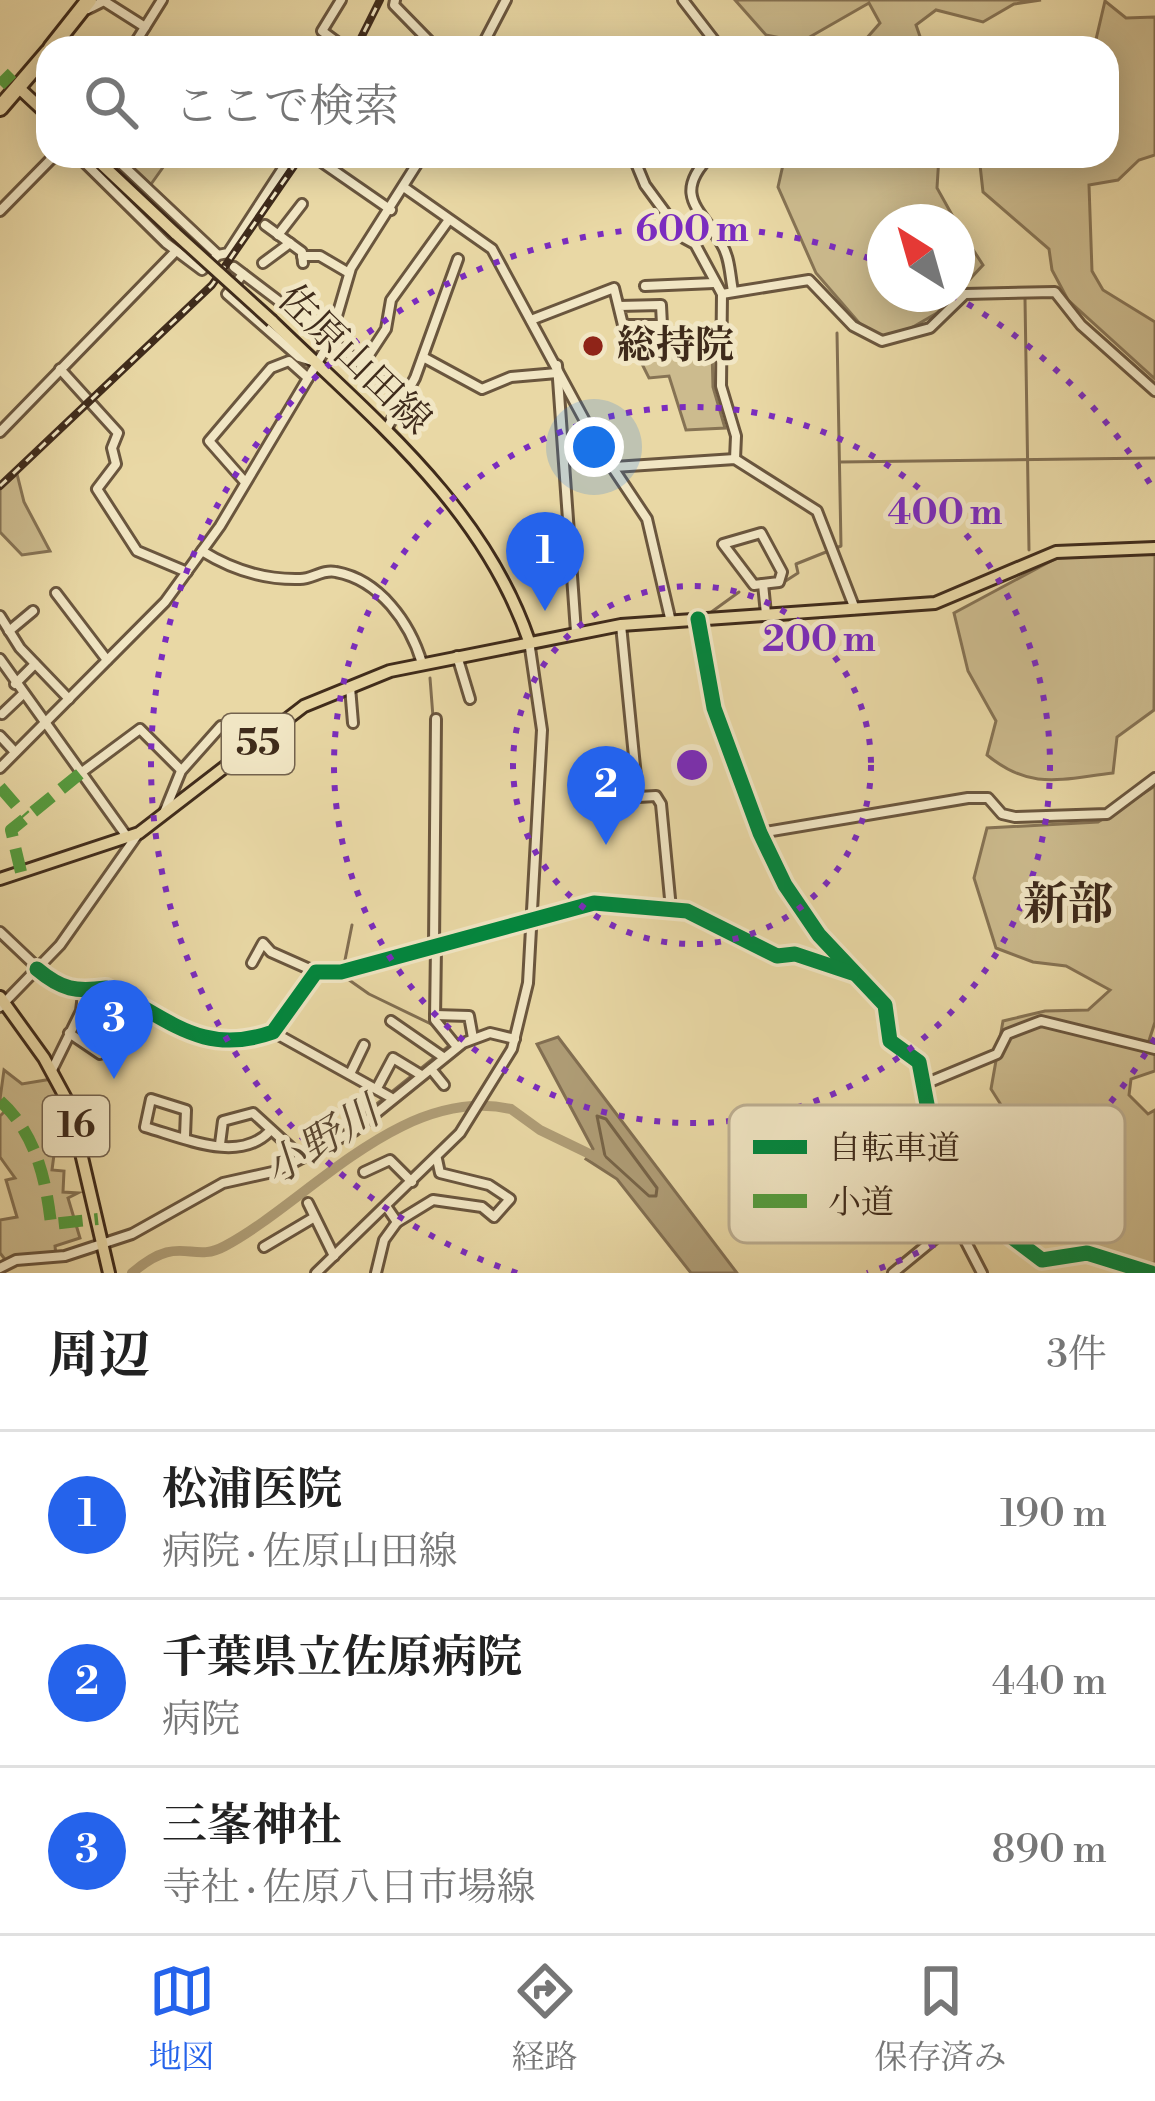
<!DOCTYPE html>
<html lang="ja">
<meta charset="utf-8">
<style>
:root{--surface:#fff;--page:#f2f2f2;--text:#222;--muted:#767676;--line:#e0e0e0;--accent:#2563eb}
body{margin:0;font-family:"Libre Bodoni","Noto Serif JP",serif;background:var(--page);color:var(--text)}
.compass{position:absolute;left:867px;top:204px;width:108px;height:108px;border-radius:50%;background:var(--surface);box-shadow:0 6px 30px #0003;rotate:323deg}
.you{position:absolute;left:594px;top:447px;width:42px;height:42px;margin:-30px;border:9px solid #fff;border-radius:50%;background:#1a73e8;box-shadow:0 0 0 18px #1a73e833}
.badge{display:grid;place-items:center;width:78px;height:78px;border-radius:50%;background:var(--accent);color:#fff;font-size:39px;font-weight:700}
.pin{position:absolute;translate:-50% -99px;filter:drop-shadow(0 3px 6px #0008)}
.pin::after{content:'';position:absolute;top:63px;width:42px;height:36px;background:inherit;clip-path:polygon(0 0,100% 0,50% 100%)}
.list{margin:0;padding:0;list-style:none}
h2{display:flex;justify-content:space-between;align-items:center;height:156px;margin:0;padding:0 48px;font-size:51px}
h2 small{font-size:39px;font-weight:400;color:var(--muted)}
.list li{display:grid;grid-template-columns:78px 1fr auto;gap:36px;align-items:center;box-sizing:border-box;height:168px;padding:0 48px;border-top:3px solid var(--line)}
.list b{display:block;font-size:45px;white-space:nowrap}
.list p{margin:0;font-size:39px;white-space:nowrap;color:var(--muted)}
.list em{font-size:39px;font-style:normal;color:var(--muted)}
.icon{flex:none;width:66px;height:66px;fill:none;stroke:currentColor;stroke-width:2;stroke-linecap:round;stroke-linejoin:round}
.map{position:relative;flex:none;width:1155px;height:1273px;overflow:hidden}
.search{position:absolute;background:var(--surface);box-shadow:0 6px 30px #0003;left:36px;right:36px;top:36px;height:132px;display:flex;align-items:center;gap:30px;box-sizing:border-box;padding:0 42px;border-radius:36px;color:var(--muted);font-size:45px}
.sheet{height:660px;background:var(--surface)}
nav{display:flex;justify-content:space-around;align-items:center;box-sizing:border-box;height:168px;border-top:3px solid var(--line);background:var(--surface);font-size:33px;color:var(--muted)}
nav a{display:grid;justify-items:center;gap:6px}
nav .on{color:var(--accent)}
.map>svg:first-child{display:block}
.green{fill:#ccbb8e;stroke:#867354;stroke-width:3}
.water{fill:#af9d76;stroke:#826f52;stroke-width:3}
.lines{fill:none;stroke-linecap:round;stroke-linejoin:round}
.shore{stroke:#776448;stroke-width:3}
.stream{stroke:#826f52;stroke-width:3}
.river{stroke:#af9d76;stroke-width:10}
.minor-casing{stroke:#6a563e;stroke-width:14}
.major-casing{stroke:#3f2b1b;stroke-width:16}
.highway-casing{stroke:#3f2b1b;stroke-width:20}
.minor{stroke:#f1e6c4;stroke-width:8}
.major{stroke:#e9d8a5;stroke-width:10}
.highway{stroke:#e9d8a5;stroke-width:14}
.rail-casing{stroke:#3f2b1b;stroke-width:8}
.rail{stroke:#f1e6c4;stroke-width:3;stroke-dasharray:9;stroke-linecap:butt}
.major-bridge-casing{stroke:#3f2b1b;stroke-width:16;stroke-linecap:butt}
.major-bridge{stroke:#e9d8a5;stroke-width:10}
.quiet{stroke:#539d3e;stroke-width:12;stroke-dasharray:24 12;stroke-linecap:butt}
.cycleway-casing{stroke:#f1e6c4;stroke-width:22}
.cycleway{stroke:#00873e;stroke-width:15}
.ring{fill:none;stroke:#7b2cbf;stroke-width:6;stroke-dasharray:6 12}
.poi-dot{fill:#8f2418;stroke:#f1e6c4;stroke-width:4.5}
.labels{text-anchor:middle;dominant-baseline:central;stroke-width:10;stroke-linejoin:round;paint-order:stroke}
.shield{fill:#f1e6c4;stroke:#74634e;stroke-width:3}
.shield-label{font-size:36px;font-weight:bold;fill:#3f2b1b}
.poi-label{font-size:39px;font-weight:bold;fill:#3f2b1b;stroke:#f1e6c4;text-anchor:start}
.street-label{font-size:39px;fill:#3f2b1b;stroke:#f1e6c4}
.water-label{font-size:42px;font-style:italic;fill:#5b4832;stroke:#f1e6c4}
.quarter-label{font-size:45px;font-weight:bold;fill:#3f2b1b;stroke:#f1e6c4}
.key{fill:#f1e6c4;stroke:#bcae91;stroke-width:3}
.key-label{font-size:33px;fill:#3f2b1b}
.centre{fill:#7b2cbf;stroke:#f1e6c4;stroke-width:6}
.ring-label{font-size:36px;text-anchor:middle;font-weight:bold;fill:#7b2cbf;stroke:#f1e6c4;stroke-width:10;stroke-linejoin:round;paint-order:stroke}
</style>
<div class="map">
<svg width="1155" height="1273" viewBox="0 0 1155 1273">
<rect width="100%" height="100%" fill="#e9d8a5"/>
<filter id="stains"><feTurbulence type="fractalNoise" baseFrequency=".00167" numOctaves="4"/><feColorMatrix values="0 0 0 0 .2 0 0 0 0 .09 0 0 0 0 .02 0 0 0 .5 -.17"/></filter>
<radialGradient id="worn" r=".72"><stop offset=".6" stop-color="#630" stop-opacity="0"/><stop offset="1" stop-color="#630" stop-opacity=".3"/></radialGradient>
<g class="green">
<path d="M735,0H1041L1014,4L983,22L936,10L916,25L924,48H858L880,23L869,3L801,42L766,35Z"/>
<path d="M1105,1L1126,18L1155,17V155L1139,160L1118,180L1089,185L1092,271L1103,290L1155,322V379L1068,300L1052,270L1049,249L983,192L979,156H1107V48H1094Z"/>
<path d="M118,156H171L149,187Z"/>
<path d="M785,156H939L937,188L956,222H885V294H956L937,313L894,338L867,332L816,273L778,187Z"/>
<path d="M957,225L983,265L957,293Z"/>
<path d="M634,348L712,349L713,387L725,428L686,430L669,376L649,378Z"/>
<path d="M17,474L24,502L50,551L22,555L0,532V488Z"/>
<path d="M1125,552L1155,555L1154,710L1117,737L1113,773C1061,779 1031,791 987,755L996,721L968,671L954,613L1062,555Z"/>
<path d="M1155,786V1022L1146,1050L1155,1053V1071L1131,1079L1129,1095L1148,1114L1155,1110V1263C1081,1273 1089,1226 1068,1178C1059,1159 1044,1140 1032,1122L1015,1127L991,1089L1003,1021L1045,1011L1088,1010L1110,990L1066,966L1033,962L996,948L974,878L987,828L1098,822Z"/>
<path d="M4,1070L22,1084L52,1079L71,1123L62,1148L55,1147L52,1170L64,1171L63,1192L78,1193L68,1198L80,1238L55,1246L56,1255L21,1256L7,1262L0,1253V1220L17,1217L6,1180L15,1178L0,1157V1116L9,1107L0,1099Z"/>
</g>
<path class="water" d="M558,1037L737,1273H691L617,1179L586,1159L593,1149L537,1044Z"/>
<g class="lines">
<path class="shore" d="M597,1116L606,1119L657,1188L656,1196H649L605,1156Z"/>
<g class="stream">
<path d="M1025,299L1029,550"/>
<path d="M840,462L1155,458"/>
<path d="M784,582L798,573L796,564L841,546L837,333"/>
<path d="M710,613L739,592"/>
<path d="M430,678L433,717"/>
<path d="M352,925L342,975L369,994L431,1024"/>
<path d="M353,1123L450,1045L432,1021"/>
</g>
<path class="river" d="M132,1273C181,1231 190,1265 225,1246C309,1201 402,1085 511,1109L540,1130L600,1159"/>
<defs>
<g id="minor">
<path d="M341,0L322,31L345,48"/>
<path d="M395,0L394,5L436,48"/>
<path d="M683,0L720,48"/>
<path d="M88,9L104,1L145,27"/>
<path d="M132,48L162,0"/>
<path d="M481,48L506,0"/>
<path d="M78,156L166,243L202,270L218,255L228,253L291,156"/>
<path d="M113,156L218,255"/>
<path d="M313,156L391,210"/>
<path d="M633,156L645,185L684,238L695,244L722,294L721,386L736,436L735,459"/>
<path d="M710,156C671,196 702,210 722,245C730,258 730,276 733,291"/>
<path d="M405,188L492,249L599,447L647,519L671,622"/>
<path d="M0,211L54,156"/>
<path d="M265,225L302,252L303,263"/>
<path d="M278,235L302,204"/>
<path d="M302,256H320L349,273"/>
<path d="M263,263L290,243"/>
<path d="M234,267L404,396"/>
<path d="M243,274L227,294L299,357L312,361"/>
<path d="M645,286L714,283"/>
<path d="M722,294L809,280L853,326L882,341L930,328L965,294L1055,292L1081,325L1155,391"/>
<path d="M531,320L614,288L623,325H662L661,305L619,306"/>
<path d="M423,357L482,389L511,377L557,373"/>
<path d="M557,365L576,632"/>
<path d="M361,367L386,329L391,300L448,221"/>
<path d="M60,369L118,433L112,448L116,464L97,489L137,551L187,572"/>
<path d="M386,430L415,378L458,259"/>
<path d="M0,432L176,251"/>
<path d="M614,467L735,459L817,511L855,609"/>
<path d="M245,482L209,441L271,368L289,361L308,378"/>
<path d="M761,533L782,572L779,582L754,585L723,544Z"/>
<path d="M202,551C231,569 265,580 300,579C313,579 322,569 336,572C380,580 410,623 422,663"/>
<path d="M763,584L766,614"/>
<path d="M56,593L107,660"/>
<path d="M0,616L20,648L69,699"/>
<path d="M698,619L714,708L760,833L785,885L819,935L885,1005L890,1041L919,1062L929,1115L969,1205L1042,1260L1087,1253L1151,1273"/>
<path d="M621,625L638,797L656,796L661,804L671,909"/>
<path d="M9,631L33,611"/>
<path d="M457,656L470,699"/>
<path d="M0,659L128,838"/>
<path d="M15,684L35,664"/>
<path d="M350,687L353,723"/>
<path d="M2,714L22,695"/>
<path d="M0,736L15,752"/>
<path d="M0,768L165,602L220,526L329,343L351,268L422,156"/>
<path d="M82,772L140,729L181,770"/>
<path d="M164,813L181,771L221,726L244,728L262,740"/>
<path d="M760,833L968,798H988L1002,814L1015,817L1107,814L1155,778"/>
<path d="M0,932L38,968"/>
<path d="M434,946L436,719"/>
<path d="M436,946L435,1020L457,1047"/>
<path d="M252,963L263,943L271,952L316,972"/>
<path d="M37,969C62,990 76,992 106,988C167,1016 200,1058 273,1032L316,972H341L594,903L687,911L777,956L795,954L852,973"/>
<path d="M0,1007L60,945L138,834"/>
<path d="M435,1015L469,1016L473,1038"/>
<path d="M391,1021L443,1057"/>
<path d="M273,1032L390,1097"/>
<path d="M69,1033L100,1054"/>
<path d="M91,1047L99,1033"/>
<path d="M431,1069L444,1085"/>
<path d="M52,1070L81,1011L83,994"/>
<path d="M350,1074L364,1045"/>
<path d="M927,1083L997,1054L1007,1034L1041,1021L1155,1049"/>
<path d="M377,1088L393,1058L421,1075"/>
<path d="M185,1136L186,1110L151,1099L145,1127C184,1138 239,1164 270,1131"/>
<path d="M220,1144L223,1121L253,1113L299,1155"/>
<path d="M364,1172L390,1160L412,1182"/>
<path d="M308,1203L334,1256"/>
<path d="M386,1206L397,1222L433,1200L482,1207L494,1217L510,1199L489,1185L440,1173L437,1159"/>
<path d="M952,1215L982,1273"/>
<path d="M264,1247L313,1218"/>
<path d="M0,1268L16,1260L65,1256L132,1234L223,1183L277,1171L354,1131L463,1043L490,1033L515,1039"/>
<path d="M316,1273L460,1133L512,1049L528,983L542,730L529,641"/>
<path d="M376,1273L384,1240L397,1222"/>
<path d="M893,1273L949,1227L944,1193L950,1163"/>
</g>
<g id="major">
<path d="M18,87L48,115"/>
<path d="M93,156L176,234"/>
<path d="M272,321C372,418 483,506 529,641"/>
<path d="M0,879L139,833L304,706L390,671L621,625L935,603L1056,552L1155,548"/>
<path d="M0,997L44,1058L70,1106L109,1273"/>
</g>
<g id="highway">
<path d="M51,48L89,0"/>
<path d="M0,108L48,52"/>
</g>
</defs>
<use href="#minor" class="minor-casing"/>
<use href="#major" class="major-casing"/>
<use href="#highway" class="highway-casing"/>
<use href="#minor" class="minor"/>
<use href="#major" class="major"/>
<use href="#highway" class="highway"/>
<defs>
<g id="rail">
<path d="M356,48L380,0"/>
<path d="M0,486L212,285L301,156"/>
</g>
</defs>
<use href="#rail" class="rail-casing"/>
<use href="#rail" class="rail"/>
<defs>
<path id="major-bridge" d="M176,234L272,321"/>
</defs>
<use href="#major-bridge" class="major-bridge-casing"/>
<use href="#major-bridge" class="major-bridge"/>
<g class="quiet">
<path d="M0,85L12,73"/>
<path d="M0,787L25,816"/>
<path d="M21,872L11,830L82,772"/>
<path d="M0,1101C35,1132 46,1179 51,1224L98,1219"/>
</g>
<defs>
<g id="cycleway">
<path d="M698,619L714,708L760,833L785,885L819,935L885,1005L890,1041L919,1062L929,1115L969,1205L1042,1260L1087,1253L1151,1273"/>
<path d="M37,969C62,990 76,992 106,988C167,1016 200,1058 273,1032L316,972H341L594,903L687,911L777,956L795,954L852,973"/>
</g>
</defs>
<use href="#cycleway" class="cycleway-casing"/>
<use href="#cycleway" class="cycleway"/>
</g>
<g class="ring">
<circle cx="692" cy="765" r="179"/>
<circle cx="692" cy="765" r="358"/>
<path d="M1155 1038A537 537 0 0 1 867 1273M517 1273A537 537 0 1 1 884 264M952 295A537 537 0 0 1 1155 492"/>
</g>
<circle class="poi-dot" cx="593" cy="346" r="12"/>
<g class="labels">
<g class="shield">
<rect x="222" y="714" width="72" height="60" rx="9"/>
<rect x="43" y="1096" width="66" height="60" rx="9"/>
</g>
<g class="shield-label">
<text x="258" y="744">55</text>
<text x="76" y="1126">16</text>
</g>
<g class="poi-label">
<text x="617" y="346">総持院</text>
</g>
<g class="street-label">
<text transform="translate(354 360) rotate(44)">佐原山田線</text>
</g>
<g class="water-label">
<text transform="translate(322 1142) rotate(-32)">小野川</text>
</g>
<g class="quarter-label">
<text x="1068" y="905">新部</text>
</g>
</g>
<rect x="729" y="1105" width="396" height="138" rx="18" class="key"/>
<rect x="753" y="1140" width="54" height="14" fill="#00873e"/>
<rect x="753" y="1194" width="54" height="14" fill="#539d3e"/>
<g class="key-label">
<text x="828" y="1159">自転車道</text>
<text x="828" y="1213">小道</text>
</g>
<circle cx="692" cy="765" r="18" class="centre"/>
<g class="ring-label">
<text x="692" y="241">600 m</text>
<text x="945" y="524">400 m</text>
<text x="819" y="651">200 m</text>
</g>
<rect width="100%" height="100%" filter="url(#stains)"/>
<rect width="100%" height="100%" fill="url(#worn)"/>
</svg>
<svg class="compass" viewBox="-18 -18 36 36"><path d="M0-13l5 13h-10z" fill="#e53935"/><path d="M0 13l5-13h-10z" fill="#767676"/></svg>
<div class="you"></div>
<div class="pin badge" style="left:545px;top:611px">1</div>
<div class="pin badge" style="left:606px;top:845px">2</div>
<div class="pin badge" style="left:114px;top:1079px">3</div>
<div class="search"><svg class="icon" aria-label="search" viewBox="0 0 24 24"><circle cx="10" cy="10" r="6"/><path d="M15 15l6 6"/></svg>ここで検索</div>
</div>
<section class="sheet">
<h2>周辺<small>3件</small></h2>
<ul class="list">
<li><span class="badge">1</span><div><b>松浦医院</b><p>病院 · 佐原山田線</p></div><em>190 m</em></li>
<li><span class="badge">2</span><div><b>千葉県立佐原病院</b><p>病院</p></div><em>440 m</em></li>
<li><span class="badge">3</span><div><b>三峯神社</b><p>寺社 · 佐原八日市場線</p></div><em>890 m</em></li>
</ul>
</section>
<nav>
<a class="on"><svg class="icon" aria-label="map" viewBox="0 0 24 24"><path d="M3 6l6-2 6 2 6-2v14l-6 2-6-2-6 2zM9 4v14M15 6v14"/></svg>地図</a>
<a><svg class="icon" aria-label="directions" viewBox="0 0 24 24"><path d="M12 3l9 9-9 9-9-9zM9 14v-3h6M13 9l2 2-2 2"/></svg>経路</a>
<a><svg class="icon" aria-label="saved" viewBox="0 0 24 24"><path d="M7 4h10v16l-5-4-5 4z"/></svg>保存済み</a>
</nav>
